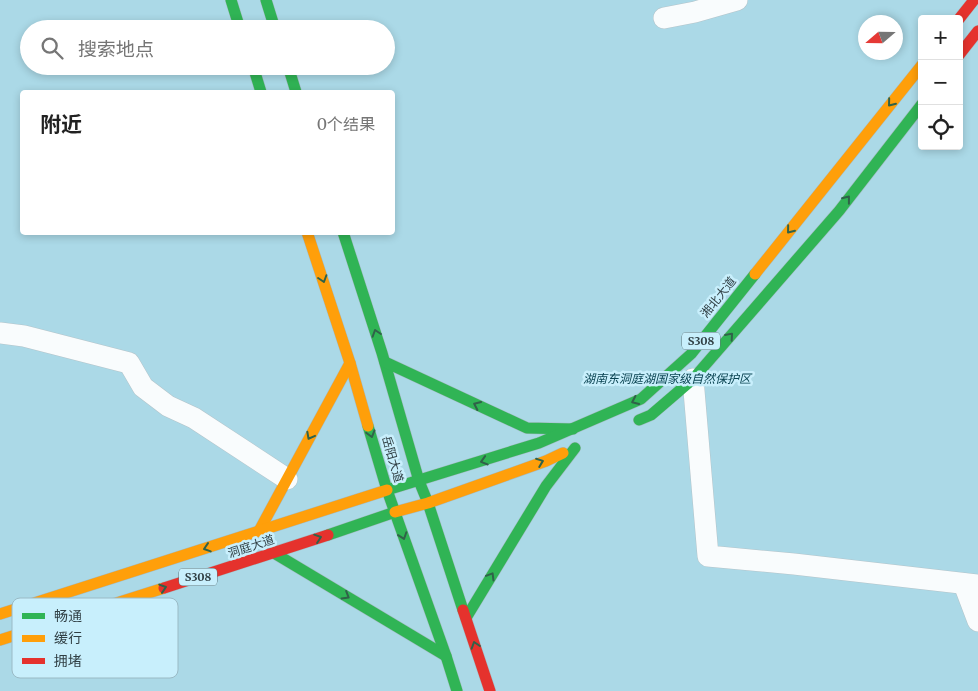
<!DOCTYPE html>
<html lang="zh">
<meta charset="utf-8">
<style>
:root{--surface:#fff;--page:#f2f2f2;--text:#222;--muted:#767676;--line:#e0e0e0}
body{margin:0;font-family:Merriweather,"Noto Sans SC",serif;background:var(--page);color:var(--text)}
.controls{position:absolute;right:15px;top:15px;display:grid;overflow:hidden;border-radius:5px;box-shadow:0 2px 8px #0003}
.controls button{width:45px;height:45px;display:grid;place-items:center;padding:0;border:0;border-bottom:1px solid var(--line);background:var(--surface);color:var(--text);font:25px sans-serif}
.compass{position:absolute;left:858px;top:15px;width:45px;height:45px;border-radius:50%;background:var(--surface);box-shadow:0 2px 8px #0003;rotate:250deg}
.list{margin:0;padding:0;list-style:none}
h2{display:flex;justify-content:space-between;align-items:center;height:65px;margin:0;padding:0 20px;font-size:21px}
h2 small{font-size:16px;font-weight:400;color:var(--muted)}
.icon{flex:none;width:28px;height:28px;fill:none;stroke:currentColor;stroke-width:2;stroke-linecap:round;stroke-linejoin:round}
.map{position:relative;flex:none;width:978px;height:691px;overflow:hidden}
.search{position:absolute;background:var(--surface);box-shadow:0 2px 8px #0003;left:20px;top:20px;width:375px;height:55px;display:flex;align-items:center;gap:12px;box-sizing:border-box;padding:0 18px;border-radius:28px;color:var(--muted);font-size:19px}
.panel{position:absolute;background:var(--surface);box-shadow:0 2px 8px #0003;left:20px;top:90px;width:375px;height:145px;border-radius:5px}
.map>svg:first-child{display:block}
.green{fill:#abd9e7;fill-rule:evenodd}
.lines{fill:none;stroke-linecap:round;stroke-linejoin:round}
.street-casing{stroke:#b4c4ca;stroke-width:22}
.fast-casing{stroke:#a4bbc2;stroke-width:12}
.slow-casing{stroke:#a4bbc2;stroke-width:12}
.jam-casing{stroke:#a4bbc2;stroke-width:12}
.street{stroke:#f9fcfd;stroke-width:21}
.fast{stroke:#30b455;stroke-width:11}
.slow{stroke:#ff9f0a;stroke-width:11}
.jam{stroke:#e5322d;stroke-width:11}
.oneway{stroke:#306249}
.labels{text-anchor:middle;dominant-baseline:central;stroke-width:5;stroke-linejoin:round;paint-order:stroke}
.shield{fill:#c8effc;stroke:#5e747b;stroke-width:1}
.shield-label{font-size:11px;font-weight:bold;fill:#303f44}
.street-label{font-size:12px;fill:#303f44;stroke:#c8effc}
.park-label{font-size:12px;font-style:italic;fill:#094351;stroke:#c8effc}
.key{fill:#c8effc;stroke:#9abac5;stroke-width:1}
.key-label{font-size:14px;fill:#303f44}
</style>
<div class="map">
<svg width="978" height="691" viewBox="0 0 978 691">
<rect width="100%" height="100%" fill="#d4e9f0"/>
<path class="green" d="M0,0H978V691H0ZM922,19H959V146H922ZM866,22H896V52H866ZM29,29H386V66H29ZM22,92H392V232H22Z"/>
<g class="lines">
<defs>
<g id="street">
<path d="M664,18L695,12L737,0"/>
<path d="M0,333L24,336L129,363L143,387L168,406L194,418L287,479"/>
<path d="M693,379L708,556L794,564L978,585"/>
<path d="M964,584L978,621"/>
</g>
<g id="fast">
<path d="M231,0L240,29"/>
<path d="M266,0L275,29"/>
<path d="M253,66L261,92"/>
<path d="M288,66L296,92"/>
<path d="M343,232L382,353L419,481L428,503L463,610"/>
<path d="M385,362L527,428L573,429"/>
<path d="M639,420L651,415L693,379L839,211L922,104"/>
<path d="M368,426L387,490L446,656L457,691"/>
<path d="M387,490L539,443L641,399L691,354L755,274"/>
<path d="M328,535L395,512"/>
<path d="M274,553L446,656"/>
<path d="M466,618L546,486L575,448"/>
</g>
<g id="slow">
<path d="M307,232L350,363L368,426"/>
<path d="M755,274L922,65"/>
<path d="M395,512L428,503L546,461L563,453"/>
<path d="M259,531L350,363"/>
<path d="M0,614L387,490"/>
<path d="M0,640L164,588"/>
</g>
<g id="jam">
<path d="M959,19L974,0"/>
<path d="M959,55L978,31"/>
<path d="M164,588L328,535"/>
<path d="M463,610L490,691"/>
</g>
</defs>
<use href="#street" class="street-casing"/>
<use href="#fast" class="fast-casing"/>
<use href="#slow" class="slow-casing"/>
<use href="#jam" class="jam-casing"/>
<use href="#street" class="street"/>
<use href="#fast" class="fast"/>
<use href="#slow" class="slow"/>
<use href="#jam" class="jam"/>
</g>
<defs><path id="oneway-chevron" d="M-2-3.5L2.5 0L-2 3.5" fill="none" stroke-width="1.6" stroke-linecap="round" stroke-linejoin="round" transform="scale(1.25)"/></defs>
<g class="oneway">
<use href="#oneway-chevron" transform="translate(891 103) rotate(129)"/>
<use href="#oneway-chevron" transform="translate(847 199) rotate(-52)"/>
<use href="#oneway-chevron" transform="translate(790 230) rotate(129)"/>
<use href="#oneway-chevron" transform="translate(323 279) rotate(72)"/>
<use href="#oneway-chevron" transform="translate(376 333) rotate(-108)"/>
<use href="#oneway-chevron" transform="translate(730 336) rotate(-49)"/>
<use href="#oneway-chevron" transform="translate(635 401) rotate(155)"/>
<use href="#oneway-chevron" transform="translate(477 405) rotate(-155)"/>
<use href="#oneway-chevron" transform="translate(371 434) rotate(74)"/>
<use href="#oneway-chevron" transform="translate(310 436) rotate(118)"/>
<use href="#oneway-chevron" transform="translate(484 461) rotate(163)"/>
<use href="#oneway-chevron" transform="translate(540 462) rotate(-21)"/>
<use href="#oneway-chevron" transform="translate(403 536) rotate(71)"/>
<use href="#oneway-chevron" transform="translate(318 538) rotate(-19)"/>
<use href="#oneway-chevron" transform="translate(207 548) rotate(162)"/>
<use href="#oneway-chevron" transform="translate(491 576) rotate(-59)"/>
<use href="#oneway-chevron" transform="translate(163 588) rotate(-18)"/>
<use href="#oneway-chevron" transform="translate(346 596) rotate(31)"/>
<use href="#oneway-chevron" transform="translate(475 645) rotate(-108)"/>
</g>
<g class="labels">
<g class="shield">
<rect x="682" y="332.5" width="38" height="17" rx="4"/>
<rect x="179" y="568.5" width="38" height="17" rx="4"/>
</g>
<g class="shield-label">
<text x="701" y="341">S308</text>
<text x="198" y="577">S308</text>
</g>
<g class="street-label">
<text transform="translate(718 297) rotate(-51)">湘北大道</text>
<text transform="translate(393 459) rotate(74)">岳阳大道</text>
<text transform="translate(251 546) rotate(-18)">洞庭大道</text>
</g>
<g class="park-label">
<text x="667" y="378">湖南东洞庭湖国家级自然保护区</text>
</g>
</g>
<rect x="12" y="598" width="166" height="80" rx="8" class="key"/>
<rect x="22" y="613" width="23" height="6" fill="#30b455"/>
<rect x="22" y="635" width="23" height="7" fill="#ff9f0a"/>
<rect x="22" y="658" width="23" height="6" fill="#e5322d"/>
<g class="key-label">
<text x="54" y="621">畅通</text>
<text x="54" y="643">缓行</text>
<text x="54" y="666">拥堵</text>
</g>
</svg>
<div class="controls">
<button>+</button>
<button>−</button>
<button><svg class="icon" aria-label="locate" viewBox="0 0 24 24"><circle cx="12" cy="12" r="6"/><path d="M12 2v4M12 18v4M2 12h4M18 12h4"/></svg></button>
</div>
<svg class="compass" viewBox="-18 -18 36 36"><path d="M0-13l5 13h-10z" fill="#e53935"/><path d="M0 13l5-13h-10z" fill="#767676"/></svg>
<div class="search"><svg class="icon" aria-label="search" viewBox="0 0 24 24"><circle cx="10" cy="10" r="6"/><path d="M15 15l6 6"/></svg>搜索地点</div>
<section class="panel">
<h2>附近<small>0个结果</small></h2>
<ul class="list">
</ul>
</section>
</div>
